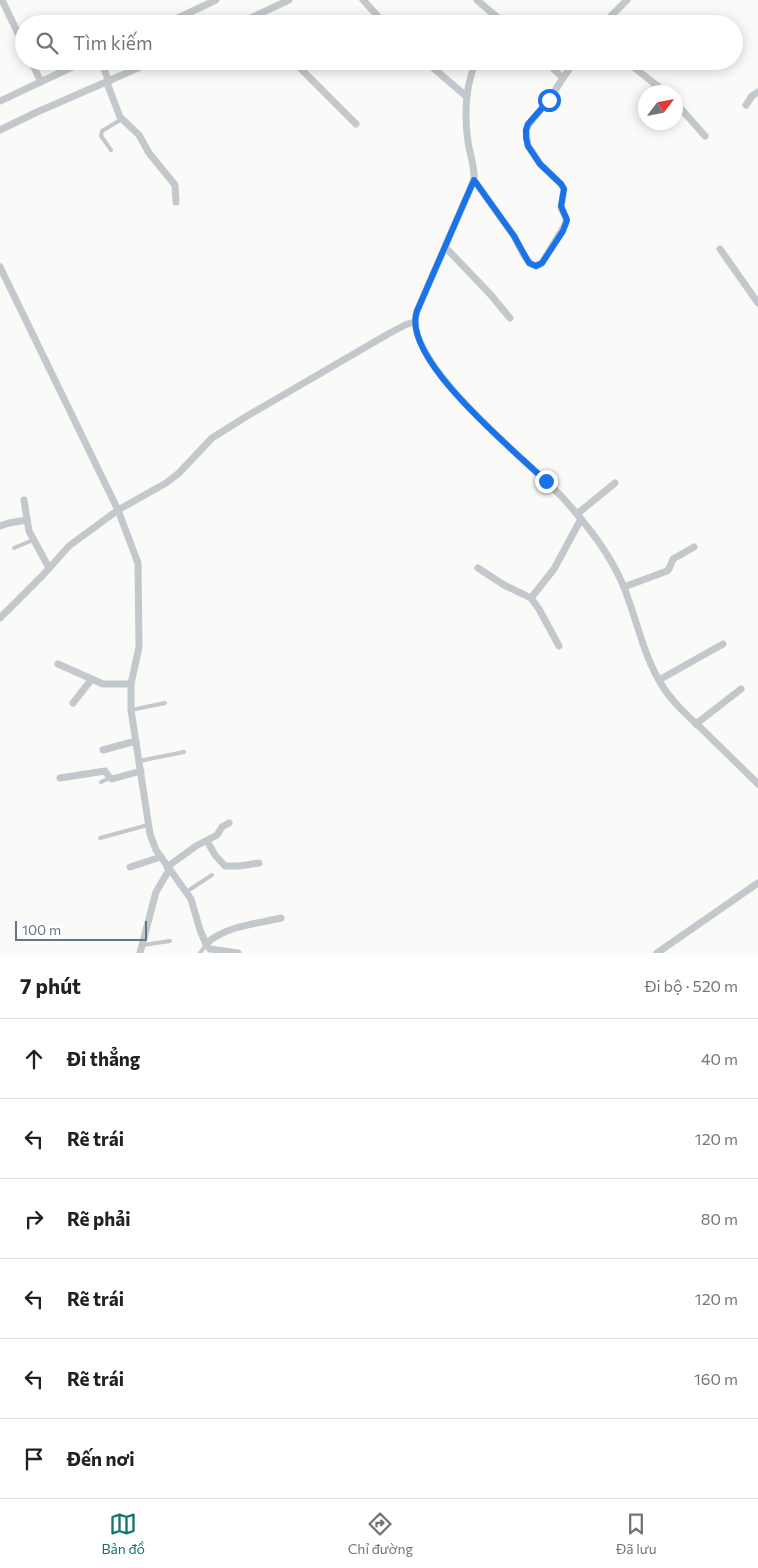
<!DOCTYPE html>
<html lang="vi">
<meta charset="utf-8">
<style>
:root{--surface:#fff;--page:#f6f6f6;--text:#202124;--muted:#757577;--line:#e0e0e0;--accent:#0f766e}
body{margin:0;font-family:Commissioner,sans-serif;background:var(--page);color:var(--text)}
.compass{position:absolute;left:638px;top:85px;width:45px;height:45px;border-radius:50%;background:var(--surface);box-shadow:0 2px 12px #0003;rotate:58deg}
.scale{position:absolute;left:15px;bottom:12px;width:132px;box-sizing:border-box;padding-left:5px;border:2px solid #657683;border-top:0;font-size:14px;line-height:18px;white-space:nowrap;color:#657683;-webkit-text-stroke:4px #fff;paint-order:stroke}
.stop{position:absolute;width:15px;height:15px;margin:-11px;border:4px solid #1a73e8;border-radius:50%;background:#fff}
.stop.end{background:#1a73e8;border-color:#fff;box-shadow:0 1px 5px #0008}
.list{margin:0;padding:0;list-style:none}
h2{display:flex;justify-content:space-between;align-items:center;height:65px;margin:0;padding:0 20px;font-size:21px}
h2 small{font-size:16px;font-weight:400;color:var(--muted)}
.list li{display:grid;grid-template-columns:32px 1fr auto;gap:15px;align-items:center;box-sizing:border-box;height:80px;padding:0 20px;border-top:1px solid var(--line)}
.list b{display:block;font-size:19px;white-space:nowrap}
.list em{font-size:16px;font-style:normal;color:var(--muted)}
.icon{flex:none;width:28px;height:28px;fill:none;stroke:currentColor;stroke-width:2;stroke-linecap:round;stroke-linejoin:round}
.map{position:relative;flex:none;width:758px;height:953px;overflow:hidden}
.search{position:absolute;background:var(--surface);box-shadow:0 2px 12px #0003;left:15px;right:15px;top:15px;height:55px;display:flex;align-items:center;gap:12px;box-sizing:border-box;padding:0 18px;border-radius:28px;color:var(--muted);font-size:19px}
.sheet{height:545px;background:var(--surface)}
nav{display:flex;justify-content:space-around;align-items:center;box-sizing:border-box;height:70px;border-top:1px solid var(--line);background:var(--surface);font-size:14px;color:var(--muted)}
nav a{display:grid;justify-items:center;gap:2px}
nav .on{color:var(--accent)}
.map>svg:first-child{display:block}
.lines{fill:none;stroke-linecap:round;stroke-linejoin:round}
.service{stroke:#c3c8cc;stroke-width:4}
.minor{stroke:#c3c8cc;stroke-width:7}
.route{stroke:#1a73e8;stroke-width:6}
</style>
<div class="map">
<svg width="758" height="953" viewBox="0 0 758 953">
<rect width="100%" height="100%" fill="#fafaf8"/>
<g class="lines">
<g class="service">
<path d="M111,150L101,136L102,131L122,119"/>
<path d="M14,548L33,540"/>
<path d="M131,710L165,703"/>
<path d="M139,761L184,752"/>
<path d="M101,782L110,778"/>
<path d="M100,838L148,825"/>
<path d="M186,892L212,875"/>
<path d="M143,945L170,941"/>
<path d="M200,953L206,945"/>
</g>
<g class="minor">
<path d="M2,0L24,46"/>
<path d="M363,0L385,24"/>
<path d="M477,0L498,18L495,24"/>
<path d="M498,18L505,24"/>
<path d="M165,24L216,0"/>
<path d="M238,24L289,0"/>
<path d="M603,24L627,0"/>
<path d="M31,61L41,82"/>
<path d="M101,61L109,82"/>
<path d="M293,61L356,124"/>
<path d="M425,61L466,96"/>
<path d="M476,61C465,87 464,114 468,142C470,155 475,167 474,180L417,311C399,361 531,463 563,498C587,525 609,552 623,585C637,619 643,656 663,687C674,704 689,717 704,731C722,749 740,766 758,784"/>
<path d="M545,61L563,78L575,61"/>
<path d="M626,61L665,92"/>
<path d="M107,83L120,117L139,135L149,153L175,185L176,202"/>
<path d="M0,101L85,61"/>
<path d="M676,103L705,136"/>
<path d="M746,105L752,96L758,92"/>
<path d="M0,130L35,113L154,61"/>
<path d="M474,180L514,236L523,254L531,264L536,266L542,263L566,223V218L561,208L564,189L561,184L540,164L533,153L528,146L526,130L529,124L549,100L563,78"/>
<path d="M446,248L490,294L510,318"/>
<path d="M720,249L758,303"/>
<path d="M0,267L118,510L138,563L139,647L131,684V710L150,834L156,850L191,899L200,930L206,944L210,949L238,953"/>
<path d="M24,500L29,531L49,568"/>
<path d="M577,514L615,483"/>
<path d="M0,526L9,523L27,520"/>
<path d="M478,568L504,585L531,598L539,609L559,646"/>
<path d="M624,587L667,571L669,569L673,559L694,547"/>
<path d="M531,598L554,569L581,519"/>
<path d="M0,618L43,575L69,546L118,510L166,483L179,473L212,438L247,416L388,334L405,325L414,322"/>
<path d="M58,664L103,684H131"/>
<path d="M659,680L723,644"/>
<path d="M73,703L91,680"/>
<path d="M696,724L741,689"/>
<path d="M103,750L136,741"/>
<path d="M60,778L105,771L110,778L112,779L141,771"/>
<path d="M207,841L215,855L225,866H239L259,863"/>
<path d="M130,867L161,857"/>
<path d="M167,867L196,846L217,835L222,827L229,823"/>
<path d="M206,944C225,926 256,924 281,918"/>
<path d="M140,953L156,892L169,870"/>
<path d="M657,953L758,883"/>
</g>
</g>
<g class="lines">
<path class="route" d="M546,481C514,450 400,358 417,311L474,180L514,236L529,263L536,266L542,263L563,231L567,220L561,206L564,189L561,184L540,164L528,146L526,138V130L528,124L549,100"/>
</g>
</svg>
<svg class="compass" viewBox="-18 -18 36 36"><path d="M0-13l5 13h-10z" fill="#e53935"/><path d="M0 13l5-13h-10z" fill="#757577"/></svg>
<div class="scale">100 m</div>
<div class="stop" style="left:549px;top:100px"></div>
<div class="stop end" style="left:546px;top:481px"></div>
<div class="search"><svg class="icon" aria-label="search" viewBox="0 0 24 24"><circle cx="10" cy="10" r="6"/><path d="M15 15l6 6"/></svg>Tìm kiếm</div>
</div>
<section class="sheet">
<h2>7 phút<small>Đi bộ · 520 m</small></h2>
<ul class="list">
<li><svg class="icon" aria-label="ahead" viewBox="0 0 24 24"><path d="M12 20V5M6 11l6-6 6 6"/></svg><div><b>Đi thẳng</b></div><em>40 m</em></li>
<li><svg class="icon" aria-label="left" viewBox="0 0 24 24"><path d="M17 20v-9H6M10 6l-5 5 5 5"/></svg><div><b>Rẽ trái</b></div><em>120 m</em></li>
<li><svg class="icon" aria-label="right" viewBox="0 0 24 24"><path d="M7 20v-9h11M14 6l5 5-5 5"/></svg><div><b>Rẽ phải</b></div><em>80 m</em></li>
<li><svg class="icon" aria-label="left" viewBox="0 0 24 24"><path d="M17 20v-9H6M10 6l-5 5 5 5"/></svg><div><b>Rẽ trái</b></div><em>120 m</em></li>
<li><svg class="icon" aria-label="left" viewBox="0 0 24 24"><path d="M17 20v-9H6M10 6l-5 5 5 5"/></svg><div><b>Rẽ trái</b></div><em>160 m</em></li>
<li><svg class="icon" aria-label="arrive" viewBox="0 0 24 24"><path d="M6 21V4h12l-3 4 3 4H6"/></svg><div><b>Đến nơi</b></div></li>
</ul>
</section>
<nav>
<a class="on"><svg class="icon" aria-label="map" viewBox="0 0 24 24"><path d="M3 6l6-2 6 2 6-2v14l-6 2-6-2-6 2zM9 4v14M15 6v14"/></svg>Bản đồ</a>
<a><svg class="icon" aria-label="directions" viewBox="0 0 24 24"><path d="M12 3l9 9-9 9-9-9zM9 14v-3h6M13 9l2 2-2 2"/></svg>Chỉ đường</a>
<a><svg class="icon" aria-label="saved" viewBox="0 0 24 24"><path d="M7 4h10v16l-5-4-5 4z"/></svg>Đã lưu</a>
</nav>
